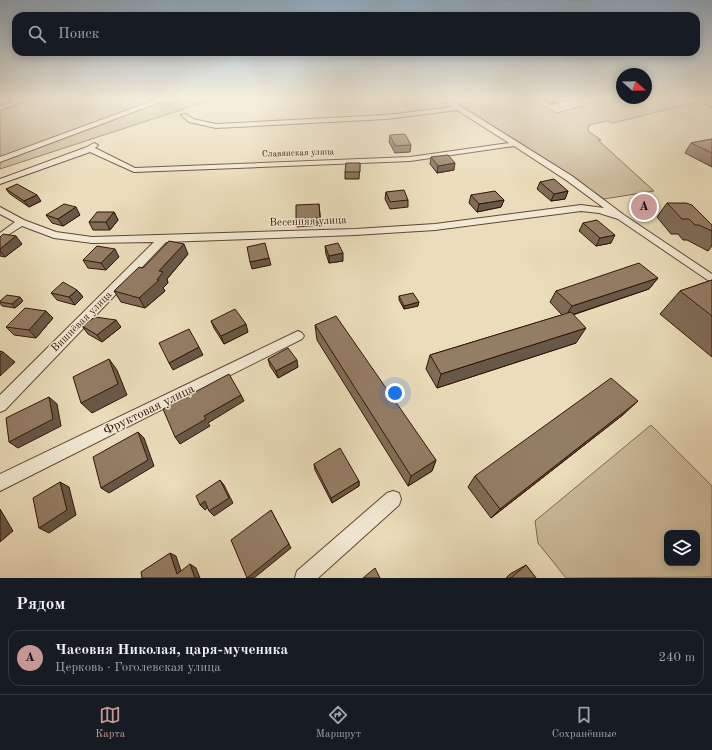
<!DOCTYPE html>
<html lang="ru">
<meta charset="utf-8">
<style>
:root{--surface:#171b24;--page:#242831;--text:#f1f3f6;--muted:#9ea1a6;--line:#363941;--accent:#c59692}
body{margin:0;font-family:"Old Standard TT",serif;background:var(--page);color:var(--text)}
.controls{position:absolute;right:12px;bottom:12px;display:grid;overflow:hidden;border-radius:8px;box-shadow:0 2px 10px #0003}
.controls button{width:36px;height:36px;display:grid;place-items:center;padding:0;border:0;border-bottom:1px solid var(--line);background:var(--surface);color:var(--text);font:20px sans-serif}
.compass{position:absolute;left:616px;top:68px;width:36px;height:36px;border-radius:50%;background:var(--surface);box-shadow:0 2px 10px #0003;rotate:110deg}
.you{position:absolute;left:395px;top:393px;width:14px;height:14px;margin:-10px;border:3px solid #fff;border-radius:50%;background:#1a73e8;box-shadow:0 0 0 6px #1a73e833}
.badge{display:grid;place-items:center;width:26px;height:26px;border-radius:50%;background:var(--accent);color:#111;font-size:13px;font-weight:700}
.pin{position:absolute;translate:-50% -50%;border:2px solid #fff;box-shadow:0 1px 4px #0006}
.list{margin:0;padding:0;list-style:none}
h2{display:flex;justify-content:space-between;align-items:center;height:52px;margin:0;padding:0 16px;font-size:17px}
h2 small{font-size:13px;font-weight:400;color:var(--muted)}
.list li{display:grid;grid-template-columns:26px 1fr auto;gap:12px;align-items:center;box-sizing:border-box;height:56px;margin:0 8px 8px;padding:0 8px;border:1px solid var(--line);border-radius:12px}
.list b{display:block;font-size:15px;white-space:nowrap}
.list p{margin:0;font-size:13px;white-space:nowrap;color:var(--muted)}
.list em{font-size:13px;font-style:normal;color:var(--muted)}
.icon{flex:none;width:22px;height:22px;fill:none;stroke:currentColor;stroke-width:2;stroke-linecap:round;stroke-linejoin:round}
.map{position:relative;flex:none;width:712px;height:578px;overflow:hidden}
.search{position:absolute;background:var(--surface);box-shadow:0 2px 10px #0003;left:12px;right:12px;top:12px;height:44px;display:flex;align-items:center;gap:10px;box-sizing:border-box;padding:0 14px;border-radius:12px;color:var(--muted);font-size:15px}
.sheet{height:116px;background:var(--surface)}
nav{display:flex;justify-content:space-around;align-items:center;box-sizing:border-box;height:56px;border-top:1px solid var(--line);background:var(--surface);font-size:11px;color:var(--muted)}
nav a{display:grid;justify-items:center;gap:2px}
nav .on{color:var(--accent)}
.map>svg:first-child{display:block}
.green{fill:#ccbb9c;stroke:#806852;fill-rule:evenodd}
.lines{fill:none;stroke-linecap:round;stroke-linejoin:round}
.minor-casing{stroke:#624634;stroke-width:2}
.minor{fill:#f2e9d3;fill-rule:evenodd}
.wall{fill:#7f6c57;stroke:#351407}
.shaded-wall{fill:#685847;stroke:#351407}
.building{fill:#947d65;stroke:#351407}
.labels{text-anchor:middle;dominant-baseline:central;stroke-width:3;stroke-linejoin:round;paint-order:stroke}
.far-street-label{font-size:9px;fill:#351407;stroke:#f2e9d3}
.street-label{font-size:11px;fill:#351407;stroke:#f2e9d3}
.near-street-label{font-size:13px;fill:#351407;stroke:#f2e9d3}
</style>
<div class="map">
<svg width="712" height="578" viewBox="0 0 712 578">
<rect width="100%" height="100%" fill="#ebddbb"/>
<filter id="stains"><feTurbulence type="fractalNoise" baseFrequency=".005" numOctaves="4"/><feColorMatrix values="0 0 0 0 .2 0 0 0 0 .09 0 0 0 0 .02 0 0 0 .5 -.17"/></filter>
<radialGradient id="worn" r=".72"><stop offset=".6" stop-color="#630" stop-opacity="0"/><stop offset="1" stop-color="#630" stop-opacity=".3"/></radialGradient>
<g class="green">
<path d="M0,99H214L0,169Z"/>
<path d="M450,99H530L557,113L606,99H692L698,102L613,123L607,121L589,125L588,131L601,140H598L654,191L604,199L547,160Z"/>
<path d="M651,425L712,486V577L566,578L538,543L535,521ZM667,533H697V563H667Z"/>
</g>
<g class="lines">
<defs>
<g id="minor">
<path d="M22,99H32L0,110V106Z"/>
<path d="M158,99H168L0,162V157Z"/>
<path d="M441,99H449L572,176L624,215L712,274V283L618,219L599,213L581,211L435,230L355,235L166,242L5,410L0,412V395L154,242L92,243L54,238L22,226L0,240V233L15,222L0,214V207L24,220L56,232L92,237L355,229L435,224L581,205L604,208L566,180L514,146L410,161L134,172L90,152L0,184V179L87,147L94,143L98,145L95,148L135,168L410,157L509,143L457,110L386,119L216,128L189,122L181,115L186,114L193,119L216,124L386,115L452,107Z"/>
<path d="M695,99H704L712,103V107Z"/>
<path d="M298,331L302,333L304,336L302,339L0,491V474Z"/>
<path d="M393,491L399,493L401,499L399,505L318,578H295L297,571L387,493Z"/>
</g>
</defs>
<use href="#minor" class="minor-casing"/>
<use href="#minor" class="minor"/>
</g>
<g class="wall">
<path d="M541,99H571L552,104Z"/>
<path d="M390,135L411,145L410,152L395,153L389,142Z"/>
<path d="M712,139V167L685,153L691,143Z"/>
<path d="M431,157L454,170L437,173L430,164Z"/>
<path d="M360,163L359,179H345V172Z"/>
<path d="M540,182L568,191L565,199L551,201L537,189Z"/>
<path d="M6,189L41,201L29,207L10,194Z"/>
<path d="M386,192L408,200V207L390,209L385,199Z"/>
<path d="M471,195L504,200L501,207L477,212L469,203Z"/>
<path d="M667,203L712,225V246L708,251L687,240H683L678,234H671L657,217Z"/>
<path d="M319,204L321,225L297,227L296,219Z"/>
<path d="M114,212L118,220L110,230H93L89,222Z"/>
<path d="M46,215H80L63,226L52,223Z"/>
<path d="M583,223L611,243L596,246L579,231Z"/>
<path d="M0,237L22,244L5,257L0,256Z"/>
<path d="M325,246L343,261L329,263L326,254Z"/>
<path d="M188,254L167,279L168,283L163,288L165,291L145,308L121,302L114,291L143,268Z"/>
<path d="M119,257L106,270L88,268L83,260Z"/>
<path d="M658,278L649,289L573,315L576,343L437,388L426,369L430,355L562,315L550,302L556,291Z"/>
<path d="M712,280V357L660,314L680,291Z"/>
<path d="M77,290L83,297L75,305L57,300L51,293Z"/>
<path d="M399,296L418,306L404,309L399,300Z"/>
<path d="M0,301H23L15,308L2,306L0,303Z"/>
<path d="M46,311L53,318L36,338L14,335L6,327Z"/>
<path d="M211,321L248,332L224,344L214,328Z"/>
<path d="M315,325L436,460L432,471L408,486L317,340Z"/>
<path d="M82,326L121,327L102,342L88,334Z"/>
<path d="M268,359L298,367L278,378L270,366Z"/>
<path d="M624,414L491,518L468,487L475,476Z"/>
<path d="M314,464L359,481V486L332,503L315,470Z"/>
<path d="M526,565L536,578H506L510,574Z"/>
</g>
<g class="shaded-wall">
<path d="M554,99H571L552,104Z"/>
<path d="M455,163L454,170L437,173L438,166Z"/>
<path d="M568,191L565,199L551,201L554,194Z"/>
<path d="M37,195L41,201L29,207L24,201Z"/>
<path d="M504,200L501,207L477,212L479,204Z"/>
<path d="M76,207L80,215L63,226L58,219Z"/>
<path d="M114,212L118,220L110,230L106,222Z"/>
<path d="M615,235L611,243L596,246L600,238Z"/>
<path d="M16,236L22,244L5,257L0,251V249Z"/>
<path d="M184,244L188,254L167,279L168,283L163,288L165,291L145,308L139,298L157,280L159,271Z"/>
<path d="M115,249L119,257L106,270L101,263Z"/>
<path d="M343,253V261L329,263V256Z"/>
<path d="M269,258L271,265L252,269L250,262Z"/>
<path d="M658,278L649,289L565,317L572,306Z"/>
<path d="M77,290L83,297L75,305L69,297Z"/>
<path d="M20,297L23,301L15,308L12,304Z"/>
<path d="M419,302L418,306L404,309V306Z"/>
<path d="M46,311L53,318L36,338L29,330Z"/>
<path d="M116,320L121,327L102,342L97,335Z"/>
<path d="M246,324L248,332L224,344L221,336Z"/>
<path d="M586,328L576,343L437,388L441,374Z"/>
<path d="M199,347L203,355L173,370L169,363Z"/>
<path d="M3,352L15,362L0,376V355Z"/>
<path d="M109,359L117,370L127,395L92,413L81,403Z"/>
<path d="M297,360L298,367L278,378L276,371Z"/>
<path d="M241,395L244,401L208,423L210,426L180,444L175,437L204,416Z"/>
<path d="M49,397L57,404L61,426L18,448L9,442Z"/>
<path d="M638,401L624,414L491,518L500,509Z"/>
<path d="M138,432L144,438L154,466L109,493L101,488Z"/>
<path d="M436,460L432,471L408,486L411,476Z"/>
<path d="M220,480L224,485L233,503L214,516L209,511Z"/>
<path d="M359,481V486L332,503L331,498Z"/>
<path d="M60,482L69,487L76,515L49,533L39,528Z"/>
<path d="M205,501L210,506L205,510L200,505Z"/>
<path d="M0,509L13,531L0,542Z"/>
<path d="M271,510L291,548L254,578H247Z"/>
<path d="M170,553L176,556L183,577L177,574Z"/>
<path d="M190,564L196,568L200,578H195Z"/>
</g>
<g class="building">
<path d="M405,134L411,145L395,146L390,135Z"/>
<path d="M712,139V153L691,143Z"/>
<path d="M448,155L455,163L438,166L431,157Z"/>
<path d="M346,163H360V172H345Z"/>
<path d="M554,179L568,191L554,194L540,182Z"/>
<path d="M17,184L37,195L24,201L6,189Z"/>
<path d="M404,190L408,200L390,202L386,192Z"/>
<path d="M495,191L504,200L479,204L471,195Z"/>
<path d="M667,203H686L692,205L712,225V231L699,225H695L689,219H682Z"/>
<path d="M64,204L76,207L58,219L46,215Z"/>
<path d="M319,204L320,218L296,219V205Z"/>
<path d="M97,212H114L106,222H89Z"/>
<path d="M597,220L615,235L600,238L583,223Z"/>
<path d="M3,234L16,236L0,249V237Z"/>
<path d="M169,241L184,244L159,271L163,272L157,280H159L139,298L114,291L139,267L143,268Z"/>
<path d="M265,243L269,258L250,262L247,247Z"/>
<path d="M338,243L343,253L329,256L325,246Z"/>
<path d="M97,246L115,249L101,263L83,260Z"/>
<path d="M639,263L658,278L572,306L556,291Z"/>
<path d="M712,280V316L680,291Z"/>
<path d="M63,282L77,290L69,297L51,293Z"/>
<path d="M413,293L419,302L404,306L399,296Z"/>
<path d="M7,295L20,297L12,304L0,302V301Z"/>
<path d="M25,308L46,311L29,330L6,327Z"/>
<path d="M235,309L246,324L221,336L211,321Z"/>
<path d="M571,312L586,328L441,374L430,355Z"/>
<path d="M336,316L436,460L411,476L315,325Z"/>
<path d="M95,317L116,320L97,335L82,326Z"/>
<path d="M189,329L199,347L169,363L159,343Z"/>
<path d="M288,348L297,360L276,371L268,359Z"/>
<path d="M0,351L3,352L0,355Z"/>
<path d="M109,359L118,384L81,403L73,377Z"/>
<path d="M229,374L241,395L204,416L206,419L175,437L163,409Z"/>
<path d="M611,378L638,401L500,509L475,476Z"/>
<path d="M49,397L53,419L9,442L6,418Z"/>
<path d="M138,432L148,460L101,488L93,457Z"/>
<path d="M340,448L359,481L331,498L314,464Z"/>
<path d="M220,480L229,498L209,511L205,501L200,505L196,496Z"/>
<path d="M60,482L67,510L39,528L33,498Z"/>
<path d="M271,510L289,544L247,578L231,540Z"/>
<path d="M170,553L177,574L190,564L195,578H142L141,572Z"/>
<path d="M526,565L536,578H511Z"/>
<path d="M375,568L380,578H363Z"/>
</g>
<linearGradient id="sky" x2="0" y2="1"><stop stop-color="#90a9be"/><stop offset="0.55" stop-color="#f6f0e0"/><stop offset="1" stop-color="#f6f0e0" stop-opacity="0"/></linearGradient>
<rect width="712" height="180" fill="url(#sky)"/>
<g class="labels">
<g class="far-street-label">
<text transform="translate(298 153) rotate(-2)">Славянская улица</text>
</g>
<g class="street-label">
<text transform="translate(308 222) rotate(-2)">Весенняя улица</text>
<text transform="translate(82 322) rotate(-45)">Вишнёвая улица</text>
</g>
<g class="near-street-label">
<text transform="translate(149 410) rotate(-26)">Фруктовая улица</text>
</g>
</g>
<rect width="100%" height="100%" filter="url(#stains)"/>
<rect width="100%" height="100%" fill="url(#worn)"/>
</svg>
<div class="controls">
<button><svg class="icon" aria-label="layers" viewBox="0 0 24 24"><path d="M12 4l9 5-9 5-9-5zM3 14l9 5 9-5"/></svg></button>
</div>
<svg class="compass" viewBox="-18 -18 36 36"><path d="M0-13l5 13h-10z" fill="#e53935"/><path d="M0 13l5-13h-10z" fill="#9ea1a6"/></svg>
<div class="you"></div>
<div class="pin badge" style="left:644px;top:207px">A</div>
<div class="search"><svg class="icon" aria-label="search" viewBox="0 0 24 24"><circle cx="10" cy="10" r="6"/><path d="M15 15l6 6"/></svg>Поиск</div>
</div>
<section class="sheet">
<h2>Рядом<small></small></h2>
<ul class="list">
<li><span class="badge">A</span><div><b>Часовня Николая, царя-мученика</b><p>Церковь · Гоголевская улица</p></div><em>240 m</em></li>
</ul>
</section>
<nav>
<a class="on"><svg class="icon" aria-label="map" viewBox="0 0 24 24"><path d="M3 6l6-2 6 2 6-2v14l-6 2-6-2-6 2zM9 4v14M15 6v14"/></svg>Карта</a>
<a><svg class="icon" aria-label="directions" viewBox="0 0 24 24"><path d="M12 3l9 9-9 9-9-9zM9 14v-3h6M13 9l2 2-2 2"/></svg>Маршрут</a>
<a><svg class="icon" aria-label="saved" viewBox="0 0 24 24"><path d="M7 4h10v16l-5-4-5 4z"/></svg>Сохранённые</a>
</nav>
